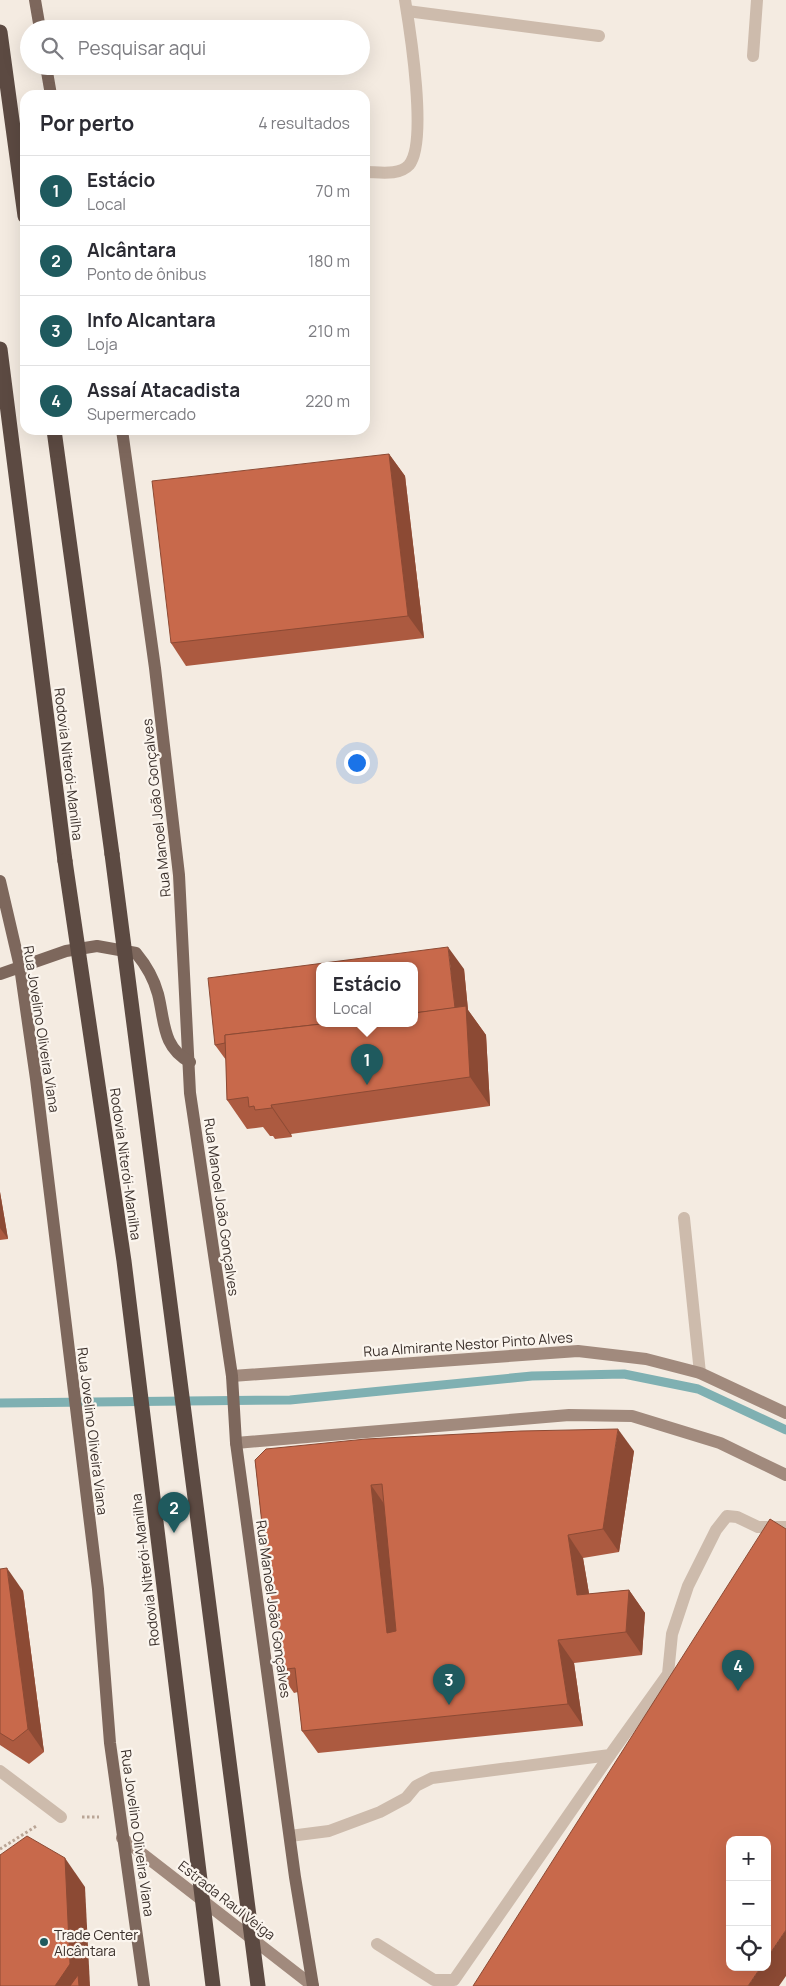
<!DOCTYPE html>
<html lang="pt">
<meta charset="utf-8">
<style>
:root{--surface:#fff;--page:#f7f7f7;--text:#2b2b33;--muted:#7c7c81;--line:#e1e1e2;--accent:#1f5a5e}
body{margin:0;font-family:Manrope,sans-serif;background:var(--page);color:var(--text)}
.controls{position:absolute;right:15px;bottom:15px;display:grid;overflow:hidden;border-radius:10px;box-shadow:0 5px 20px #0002}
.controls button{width:45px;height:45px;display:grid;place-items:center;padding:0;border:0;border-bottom:1px solid var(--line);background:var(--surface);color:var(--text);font:25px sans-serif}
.you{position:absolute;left:356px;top:762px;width:18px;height:18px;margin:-12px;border:4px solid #fff;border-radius:50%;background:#1a73e8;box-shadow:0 0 0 8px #1a73e833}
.badge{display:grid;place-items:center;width:32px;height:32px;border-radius:50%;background:var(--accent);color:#fff;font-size:16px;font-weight:700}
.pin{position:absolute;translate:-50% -41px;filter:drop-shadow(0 1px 2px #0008)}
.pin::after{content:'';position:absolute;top:26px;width:18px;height:15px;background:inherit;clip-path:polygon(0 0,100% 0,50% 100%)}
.popup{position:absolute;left:316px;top:962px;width:102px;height:65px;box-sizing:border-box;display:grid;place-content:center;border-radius:10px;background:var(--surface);filter:drop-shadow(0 1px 4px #0005);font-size:16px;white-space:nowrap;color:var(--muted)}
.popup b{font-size:19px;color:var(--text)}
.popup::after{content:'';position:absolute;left:50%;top:100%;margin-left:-10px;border:10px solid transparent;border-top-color:var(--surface)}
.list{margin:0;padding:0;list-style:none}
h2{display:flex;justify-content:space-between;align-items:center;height:65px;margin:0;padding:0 20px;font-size:21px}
h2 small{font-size:16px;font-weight:400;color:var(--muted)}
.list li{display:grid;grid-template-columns:32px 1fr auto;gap:15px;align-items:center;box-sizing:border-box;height:70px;padding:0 20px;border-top:1px solid var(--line)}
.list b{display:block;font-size:19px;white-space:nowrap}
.list p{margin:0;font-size:16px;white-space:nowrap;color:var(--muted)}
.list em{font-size:16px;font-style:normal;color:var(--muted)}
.icon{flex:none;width:28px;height:28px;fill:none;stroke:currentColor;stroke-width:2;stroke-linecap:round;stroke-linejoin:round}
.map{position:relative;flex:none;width:786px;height:1986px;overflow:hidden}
.search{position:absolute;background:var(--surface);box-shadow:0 5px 20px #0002;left:20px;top:20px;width:350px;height:55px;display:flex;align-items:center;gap:12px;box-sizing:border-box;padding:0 18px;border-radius:28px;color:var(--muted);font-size:19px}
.panel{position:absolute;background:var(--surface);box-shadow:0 5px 20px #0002;left:20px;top:90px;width:350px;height:345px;border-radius:15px}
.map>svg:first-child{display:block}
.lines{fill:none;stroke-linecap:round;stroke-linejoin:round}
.stream{stroke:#7fb0b2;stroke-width:9}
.path{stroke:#b9a596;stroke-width:3;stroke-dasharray:2.5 2.5;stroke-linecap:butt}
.lane{stroke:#cdbbac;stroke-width:12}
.street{stroke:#cdbbac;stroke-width:12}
.secondary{stroke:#a18a7d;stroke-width:12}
.primary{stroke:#7d675c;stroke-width:12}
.highway{stroke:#5c4a42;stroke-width:15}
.highway-bridge{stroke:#5c4a42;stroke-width:15}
.wall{fill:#ac5a40}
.shaded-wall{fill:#8c4a34}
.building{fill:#c8694b;stroke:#8c4a34;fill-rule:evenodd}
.poi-dot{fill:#1f5a5e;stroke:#fbf5ee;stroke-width:2}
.labels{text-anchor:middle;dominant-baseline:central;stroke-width:4.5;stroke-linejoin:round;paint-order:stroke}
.street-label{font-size:14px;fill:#3b302b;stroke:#fbf5ee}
.poi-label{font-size:14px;fill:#3b302b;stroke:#fbf5ee;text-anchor:start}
</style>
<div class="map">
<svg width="786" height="1986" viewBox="0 0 786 1986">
<rect width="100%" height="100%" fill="#f4ebe1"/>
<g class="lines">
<path class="stream" d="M0,1403L290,1400L532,1376L624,1374L698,1389L786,1430"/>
<g class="path">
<path d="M82,1817H99"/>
<path d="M0,1849L38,1825"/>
</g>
<g class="lane">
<path d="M407,11L599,36"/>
<path d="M684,1218L700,1373"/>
<path d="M290,1836L329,1831L380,1812L406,1798L416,1786L432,1778L610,1755L668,1674L672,1634L688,1586L716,1530L727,1516L737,1517L758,1527H786"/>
<path d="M377,1944L434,1980H454L610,1755"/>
</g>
<g class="street">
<path d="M753,56L757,0"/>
<path d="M365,172C379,172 399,176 409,165C428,143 410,30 405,0"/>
<path d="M0,1771L61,1817"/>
</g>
<g class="secondary">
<path d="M232,1376L578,1351L646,1359L700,1373L786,1413"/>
<path d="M236,1443L569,1415L632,1416L720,1443L786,1475"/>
<path d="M122,1838L313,1986"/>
</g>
<g class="primary">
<path d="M35,0L40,29"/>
<path d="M46,66L51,95"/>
<path d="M122,430L155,668L179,875L190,1093L232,1376L236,1443L295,1877L313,1986"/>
<path d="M0,881L20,967L36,1079L98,1589L110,1743L144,1986"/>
<path d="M0,974L66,951L97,946L136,953C146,965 154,979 158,994C165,1022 162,1047 190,1062"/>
</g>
<g class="highway">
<path d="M0,32L25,216"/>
<path d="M0,349L65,861"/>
<path d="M54,430L112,854"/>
</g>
<g class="highway-bridge">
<path d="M112,854L258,1986"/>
<path d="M65,861L124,1261L213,1986"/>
</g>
</g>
<g class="wall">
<path d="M389,454L405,476L424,638L186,666L171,643Z"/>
<path d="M464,969L468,1010L486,1035L490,1106L291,1134L292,1137L275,1139L273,1136H270L263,1127L247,1129L227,1100L226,1060L215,1045Z"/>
<path d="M0,1192L8,1239L0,1240Z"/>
<path d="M634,1451L619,1552L583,1558L589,1594L629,1590L645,1613L642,1655L574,1663L583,1726L318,1753L302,1731L298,1692L294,1693L278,1670L255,1460Z"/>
<path d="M0,1569L23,1591L44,1752L29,1764L0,1745Z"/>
</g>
<g class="shaded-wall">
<path d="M389,454L405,476L424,638L408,616Z"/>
<path d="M448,947L464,969L468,1010L486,1035L490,1106L470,1077L456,1014Z"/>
<path d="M271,1105L291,1134L292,1137L272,1108Z"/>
<path d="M0,1192L8,1239L0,1228Z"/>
<path d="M618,1429L634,1451L619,1552L603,1529Z"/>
<path d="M371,1485L387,1508L403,1656L387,1633Z"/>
<path d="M568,1535L583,1558L593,1617L577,1595Z"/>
<path d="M7,1568L23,1591L44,1752L28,1729Z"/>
<path d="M629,1590L645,1613L642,1655L626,1632Z"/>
<path d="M558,1640L574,1663L583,1726L568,1704Z"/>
<path d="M65,1858L85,1887L90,1986H55Z"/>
<path d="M786,1930V1976L779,1986H748L761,1967H767V1958Z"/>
</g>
<g class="building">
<path d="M389,454L408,616L171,643L152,481Z"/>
<path d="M448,947L455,1008L414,1013V966H320V1024H321L225,1035V1043L215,1045L208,978Z"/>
<path d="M466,1006L470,1077L271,1105L272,1108L255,1110L254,1106L249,1107L248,1097L227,1100L225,1035L321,1024H414V1013Z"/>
<path d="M618,1429L603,1529L568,1535L577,1595L629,1590L626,1632L558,1640L568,1704L302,1731L295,1668L278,1670L255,1460L266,1449L366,1439L521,1431ZM382,1484L396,1631L387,1633L371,1485Z"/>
<path d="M770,1519L786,1529V1930L767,1958V1840H730V1967H761L748,1986H473Z"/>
<path d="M7,1568L28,1729L13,1741L0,1733V1569Z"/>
<path d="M27,1836L65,1858L70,1964L55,1986H0V1855Z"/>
<path d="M78,1975L79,1986H70Z"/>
</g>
<circle class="poi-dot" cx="44" cy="1942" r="5"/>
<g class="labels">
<g class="street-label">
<text transform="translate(69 764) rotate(83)">Rodovia Niterói-Manilha</text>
<text transform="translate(156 808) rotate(-96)">Rua Manoel João Gonçalves</text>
<text transform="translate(42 1029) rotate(81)">Rua Jovelino Oliveira Viana</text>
<text transform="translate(126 1164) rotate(82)">Rodovia Niterói-Manilha</text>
<text transform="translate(222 1207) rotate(82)">Rua Manoel João Gonçalves</text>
<text transform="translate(468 1344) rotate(-4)">Rua Almirante Nestor Pinto Alves</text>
<text transform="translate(93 1431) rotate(83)">Rua Jovelino Oliveira Viana</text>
<text transform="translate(145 1570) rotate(-97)">Rodovia Niterói-Manilha</text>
<text transform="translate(274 1609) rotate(82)">Rua Manoel João Gonçalves</text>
<text transform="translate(138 1833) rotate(82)">Rua Jovelino Oliveira Viana</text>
<text transform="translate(227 1900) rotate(38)">Estrada Raul Veiga</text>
</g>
<g class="poi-label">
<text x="54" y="1934">Trade Center<tspan x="54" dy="16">Alcântara</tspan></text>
</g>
</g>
</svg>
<div class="controls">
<button>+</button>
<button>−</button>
<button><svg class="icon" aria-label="locate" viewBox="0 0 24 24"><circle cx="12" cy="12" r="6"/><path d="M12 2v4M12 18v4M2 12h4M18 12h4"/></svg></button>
</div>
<div class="you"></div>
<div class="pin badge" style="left:367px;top:1085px">1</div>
<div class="popup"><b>Estácio</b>Local</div>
<div class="pin badge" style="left:174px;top:1533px">2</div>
<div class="pin badge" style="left:449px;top:1705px">3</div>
<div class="pin badge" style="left:738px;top:1691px">4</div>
<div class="search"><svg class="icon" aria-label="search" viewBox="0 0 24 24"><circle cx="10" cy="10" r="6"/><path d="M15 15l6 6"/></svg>Pesquisar aqui</div>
<section class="panel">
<h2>Por perto<small>4 resultados</small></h2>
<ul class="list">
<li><span class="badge">1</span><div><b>Estácio</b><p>Local</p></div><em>70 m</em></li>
<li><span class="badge">2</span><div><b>Alcântara</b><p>Ponto de ônibus</p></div><em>180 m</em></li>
<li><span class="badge">3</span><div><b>Info Alcantara</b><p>Loja</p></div><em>210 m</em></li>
<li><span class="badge">4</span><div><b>Assaí Atacadista</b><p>Supermercado</p></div><em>220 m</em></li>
</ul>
</section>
</div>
